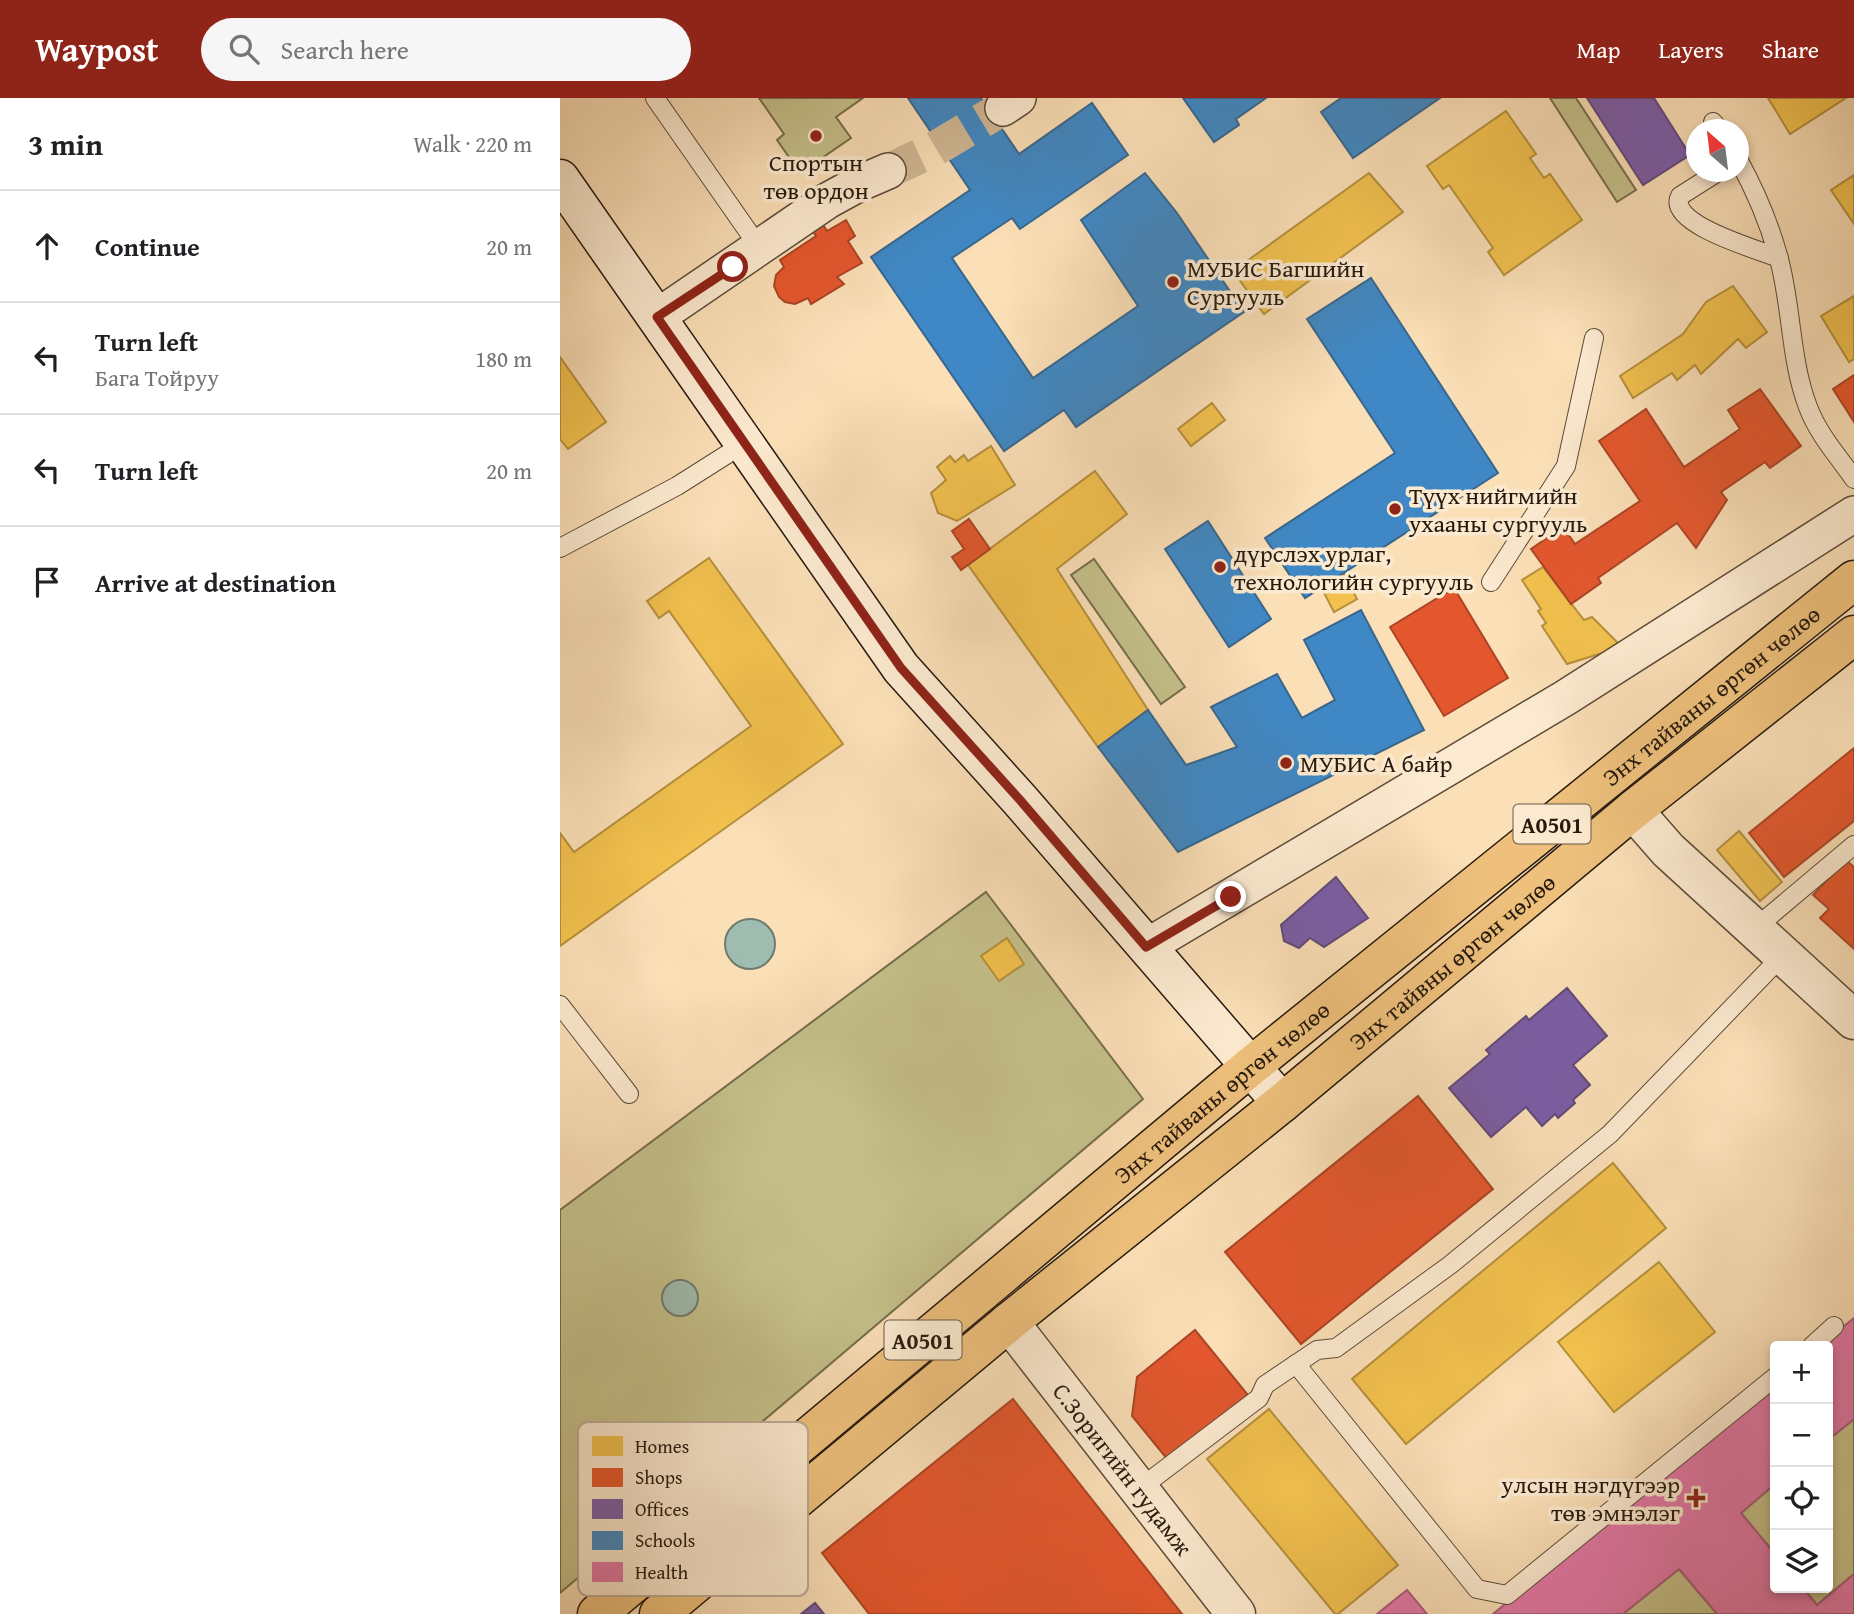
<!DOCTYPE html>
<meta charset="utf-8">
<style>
:root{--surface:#fff;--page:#f6f6f6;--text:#202124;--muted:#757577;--line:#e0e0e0;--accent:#8f2418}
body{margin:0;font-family:"Gentium Book Plus",serif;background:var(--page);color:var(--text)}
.controls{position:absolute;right:21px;bottom:21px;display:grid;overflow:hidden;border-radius:7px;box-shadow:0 4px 10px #0003}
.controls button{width:63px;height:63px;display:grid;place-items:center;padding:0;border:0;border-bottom:2px solid var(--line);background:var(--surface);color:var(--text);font:35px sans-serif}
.compass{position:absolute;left:1126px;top:21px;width:63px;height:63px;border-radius:50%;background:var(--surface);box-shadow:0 4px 10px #0003;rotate:332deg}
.stop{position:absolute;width:21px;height:21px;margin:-16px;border:5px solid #8f2418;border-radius:50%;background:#fff}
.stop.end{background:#8f2418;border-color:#fff;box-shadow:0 2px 7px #0008}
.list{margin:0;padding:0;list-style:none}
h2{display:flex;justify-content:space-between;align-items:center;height:91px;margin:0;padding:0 28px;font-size:30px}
h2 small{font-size:23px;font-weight:400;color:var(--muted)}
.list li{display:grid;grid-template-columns:46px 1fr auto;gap:21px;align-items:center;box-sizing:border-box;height:112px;padding:0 28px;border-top:2px solid var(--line)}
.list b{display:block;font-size:26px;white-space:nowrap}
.list p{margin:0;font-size:23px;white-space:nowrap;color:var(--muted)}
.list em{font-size:23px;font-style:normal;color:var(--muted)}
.icon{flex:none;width:38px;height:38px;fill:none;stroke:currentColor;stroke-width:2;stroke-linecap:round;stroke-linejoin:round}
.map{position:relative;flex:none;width:1294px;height:1516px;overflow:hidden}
header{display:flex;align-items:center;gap:42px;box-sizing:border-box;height:98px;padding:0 35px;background:var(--accent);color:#fff}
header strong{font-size:33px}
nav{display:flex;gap:38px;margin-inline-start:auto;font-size:24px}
.search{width:490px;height:63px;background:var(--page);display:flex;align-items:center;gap:18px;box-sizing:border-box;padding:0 24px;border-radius:38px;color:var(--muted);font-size:26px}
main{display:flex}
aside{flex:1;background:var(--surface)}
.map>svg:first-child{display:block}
.green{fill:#c5c08a;stroke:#766d4c;stroke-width:2}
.water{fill:#9fbcb0;stroke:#6f7b70;stroke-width:2}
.homes{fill:#f2c14e;stroke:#b58f3b;stroke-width:2}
.shops{fill:#e4572e;stroke:#ab4525;stroke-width:2}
.offices{fill:#7b5ea7;stroke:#624a79;stroke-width:2}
.schools{fill:#3f88c5;stroke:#38678e;stroke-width:2}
.health{fill:#e377a8;stroke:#aa5b7a;stroke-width:2}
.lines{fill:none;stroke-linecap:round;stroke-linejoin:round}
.minor-tunnel{stroke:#d0b895;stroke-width:35;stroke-dasharray:35 18;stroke-linecap:butt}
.service-casing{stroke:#5b4b39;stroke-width:20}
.minor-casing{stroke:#5b4b39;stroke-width:38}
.tertiary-casing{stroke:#5b4b39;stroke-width:41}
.secondary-casing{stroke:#261a0f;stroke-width:41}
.trunk-casing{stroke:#261a0f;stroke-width:41}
.service{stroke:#fcead0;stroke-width:18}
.minor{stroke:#fcead0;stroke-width:35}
.tertiary{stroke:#fcead0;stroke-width:38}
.secondary{stroke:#fcead0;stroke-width:38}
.trunk{stroke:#eec07c;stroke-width:38}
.route{stroke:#8f2418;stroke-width:9}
.poi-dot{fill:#8f2418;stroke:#fcead0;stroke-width:2.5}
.labels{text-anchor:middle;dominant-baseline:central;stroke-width:7;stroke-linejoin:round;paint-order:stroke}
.shield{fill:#fcead0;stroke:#665849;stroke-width:2}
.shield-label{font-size:23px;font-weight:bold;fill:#261a0f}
.poi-label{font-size:24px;fill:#261a0f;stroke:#fcead0;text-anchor:start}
.street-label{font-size:24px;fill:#261a0f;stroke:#fcead0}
.key{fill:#fcead0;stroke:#bcac96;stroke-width:2}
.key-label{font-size:19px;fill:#261a0f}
</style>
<header>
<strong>Waypost</strong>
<div class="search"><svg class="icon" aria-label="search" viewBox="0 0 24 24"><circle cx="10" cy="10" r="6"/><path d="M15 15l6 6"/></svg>Search here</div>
<nav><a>Map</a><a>Layers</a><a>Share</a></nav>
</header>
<main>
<aside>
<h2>3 min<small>Walk · 220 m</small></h2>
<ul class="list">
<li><svg class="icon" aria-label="ahead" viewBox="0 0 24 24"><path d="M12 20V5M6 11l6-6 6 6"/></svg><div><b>Continue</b></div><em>20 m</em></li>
<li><svg class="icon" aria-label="left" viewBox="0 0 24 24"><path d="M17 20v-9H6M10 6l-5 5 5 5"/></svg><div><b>Turn left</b><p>Бага Тойруу</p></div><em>180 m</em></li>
<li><svg class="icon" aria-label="left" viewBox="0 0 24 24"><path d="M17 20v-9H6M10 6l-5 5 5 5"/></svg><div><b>Turn left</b></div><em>20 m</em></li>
<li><svg class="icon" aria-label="arrive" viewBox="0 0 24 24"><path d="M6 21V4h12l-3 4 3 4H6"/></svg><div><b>Arrive at destination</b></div></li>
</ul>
</aside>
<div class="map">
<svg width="1294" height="1516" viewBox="0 0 1294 1516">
<rect width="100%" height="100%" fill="#fbdfb7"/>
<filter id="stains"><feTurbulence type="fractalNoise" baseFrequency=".00286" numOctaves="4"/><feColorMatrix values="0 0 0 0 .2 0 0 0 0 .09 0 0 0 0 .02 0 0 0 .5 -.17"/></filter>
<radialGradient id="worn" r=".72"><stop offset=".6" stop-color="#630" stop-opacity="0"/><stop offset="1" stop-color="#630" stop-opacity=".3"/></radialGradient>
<g class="green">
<path d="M199,0H303L276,19L291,40L240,75L217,42L224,36Z"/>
<path d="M990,0H1016L1076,92L1057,104Z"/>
<path d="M534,461L625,589L601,606L511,477Z"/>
<path d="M426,794L583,1001L0,1495V1112Z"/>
<path d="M1294,1321V1476L1257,1507L1243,1490H1268V1342Z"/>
<path d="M1215,1386V1456L1181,1415Z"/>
<path d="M1119,1471L1157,1516H1063Z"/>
</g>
<g class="water">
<circle cx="190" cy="846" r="25"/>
<circle cx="120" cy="1200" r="18"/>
</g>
<g class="homes">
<path d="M1208,0H1286L1230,36Z"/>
<path d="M946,13L976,56L970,60L984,80L990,76L1022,122L944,177L928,154L933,150L889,87L883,91L867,68Z"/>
<path d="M809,75L843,114L704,216L673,173Z"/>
<path d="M1294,77V126L1271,92Z"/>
<path d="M1173,188L1207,234L1186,250L1178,241L1141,276L1135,267L1117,282L1112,275L1073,300L1060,278L1123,236L1146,204Z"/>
<path d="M1294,198V261L1289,264L1261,218Z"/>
<path d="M0,259L46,324L8,351L0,341Z"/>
<path d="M652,305L665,322L631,348L618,331Z"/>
<path d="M431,348L455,387L397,423L378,415L371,395L386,382L377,369L390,358L395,364L404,357L408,363Z"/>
<path d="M535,373L567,416L497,471L588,612L538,649L408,467Z"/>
<path d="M149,460L283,646L0,848V735L14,754L191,628L109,513L99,520L87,503Z"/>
<path d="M983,469L1024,522L1032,519L1062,549L1007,566L982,528L986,525L978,513L981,511L962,482Z"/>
<path d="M784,476L797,501L774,514L761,489Z"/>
<path d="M1179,733L1222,784L1200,803L1157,752Z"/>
<path d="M447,840L464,866L439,883L421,858Z"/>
<path d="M1053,1065L1106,1130L846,1346L792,1281Z"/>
<path d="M1099,1164L1155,1234L1054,1314L998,1244Z"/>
<path d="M709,1311L838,1467L778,1516H775L647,1361Z"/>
</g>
<g class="shops">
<path d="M260,122L267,133L286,122L295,138L288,143L302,165L277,179L284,186L251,206L248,200L235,206L225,204L219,199L214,188L216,177L224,169L220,162L256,138L250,129Z"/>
<path d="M1294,277V324L1273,291Z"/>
<path d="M1200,291L1241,348L1210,370L1205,364L1161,394L1167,402L1136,450L1117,425L1038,480L1041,485L1011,506L971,451L1003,429L1015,446L1080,403L1039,343L1086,311L1124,369L1180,331L1168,312Z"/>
<path d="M409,421L430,451L401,472L392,459L404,451L392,433Z"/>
<path d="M894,490L948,580L884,618L830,529Z"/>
<path d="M1294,650V723L1224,779L1189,735Z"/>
<path d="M1286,762L1294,769V851L1260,820L1269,811L1253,797Z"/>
<path d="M858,998L933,1091L741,1246L665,1154Z"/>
<path d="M635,1232L688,1297L608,1362L572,1318L577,1279Z"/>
<path d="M453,1301L622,1516H309L262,1455Z"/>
</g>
<g class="offices">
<path d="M1027,0H1094L1130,57L1083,87Z"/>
<path d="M776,779L808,820L764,849L750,840L739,850L724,843L721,827Z"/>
<path d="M1007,890L1047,938L1013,967L1030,987L1013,1002L1015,1005L998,1020L995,1016L982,1028L966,1009L931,1039L889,990L930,956L926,952L966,918L969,922Z"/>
<path d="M255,1505L264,1516H241Z"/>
</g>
<g class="schools">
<path d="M348,0H421L459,56L532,5L568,57L460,131L452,120L392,160L473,280L578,208L521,122L585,75L617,115L684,214L516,329L504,312L444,353L311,159L410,92Z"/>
<path d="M623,0H706L676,21L679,27L654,44Z"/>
<path d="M781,0H880L793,60L761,14Z"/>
<path d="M811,180L938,375L745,500L705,440L835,355L747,221Z"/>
<path d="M648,423L711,521L669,549L605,451Z"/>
<path d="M801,512L864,632L618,754L538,649L588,612L626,667L677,649L651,609L717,576L742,620L775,602L744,542Z"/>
</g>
<g class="health">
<path d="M1294,1220V1321L1268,1342V1248H1259Z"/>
<path d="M1215,1284V1386L1181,1415L1215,1456V1490H1243L1257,1507L1294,1476V1516H1157L1119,1471L1063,1516H933Z"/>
<path d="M847,1492L867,1516H817Z"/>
</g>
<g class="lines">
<path class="minor-tunnel" d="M328,73L373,52L443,10"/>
<defs>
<g id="service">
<path d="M95,0L199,149"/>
<path d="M1153,24L1159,32"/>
<path d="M1178,61C1195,92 1210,127 1219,161C1232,209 1230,262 1248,309C1258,336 1278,358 1294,381"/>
<path d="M1158,74L1120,98C1106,126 1199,152 1219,160"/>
<path d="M0,450L117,388L185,345"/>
<path d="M931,484L1006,368L1034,240"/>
<path d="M1194,831L1294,747"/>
<path d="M0,907L69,996"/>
<path d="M1252,1248L1274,1228"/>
<path d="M736,1266L917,1491L947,1497L1215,1279"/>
<path d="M579,1391L699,1300L705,1287L757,1252L776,1250L890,1167L1050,1036L1223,857"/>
</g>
<g id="minor">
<path d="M443,10L458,0"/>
<path d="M97,219L267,103L298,86L328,73"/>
<path d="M586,849L1005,600L1294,416"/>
</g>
<g id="tertiary">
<path d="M1073,712L1108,752L1294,922"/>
<path id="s1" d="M449,1224L676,1516"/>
</g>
<path id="secondary" d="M0,81L341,570L460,702L722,1005"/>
<g id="trunk">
<path id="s2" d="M37,1516L690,969L1294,482"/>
<path id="s3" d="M99,1516L449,1224L722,1005L1073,712L1294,537"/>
</g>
</defs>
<use href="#service" class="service-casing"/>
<use href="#minor" class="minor-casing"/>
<use href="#tertiary" class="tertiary-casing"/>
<use href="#secondary" class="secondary-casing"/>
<use href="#trunk" class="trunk-casing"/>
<use href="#service" class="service"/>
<use href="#minor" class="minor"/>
<use href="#tertiary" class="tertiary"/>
<use href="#secondary" class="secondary"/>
<use href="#trunk" class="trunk"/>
</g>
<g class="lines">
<path class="route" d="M173,169L97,219L341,570L460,702L586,849L671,799"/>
</g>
<g class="poi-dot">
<circle cx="256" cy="38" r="7"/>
<circle cx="613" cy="184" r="7"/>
<circle cx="835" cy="411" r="7"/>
<circle cx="660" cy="469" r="7"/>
<circle cx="726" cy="665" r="7"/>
<path d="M1132.5 1389.5h7v7h7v7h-7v7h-7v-7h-7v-7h7z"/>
</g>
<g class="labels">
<g class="shield">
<rect x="953.5" y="706.5" width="77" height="39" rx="5"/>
<rect x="324.5" y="1222.5" width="77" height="39" rx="5"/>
</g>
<g class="shield-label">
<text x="992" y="726">A0501</text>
<text x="363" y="1242">A0501</text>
</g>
<g class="poi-label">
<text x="256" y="64" text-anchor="middle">Спортын<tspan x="256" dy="28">төв ордон</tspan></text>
<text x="627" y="170">МУБИС Багшийн<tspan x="627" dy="28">Сургууль</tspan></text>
<text x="849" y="397">Түүх нийгмийн<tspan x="849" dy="28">ухааны сургууль</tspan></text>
<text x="674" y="455">дүрслэх урлаг,<tspan x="674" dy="28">технологийн сургууль</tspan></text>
<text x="740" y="665">МУБИС А байр</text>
<text x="1120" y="1386" text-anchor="end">улсын нэгдүгээр<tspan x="1120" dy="28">төв эмнэлэг</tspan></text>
</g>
<g class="street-label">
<text stroke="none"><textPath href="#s2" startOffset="1444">Энх тайваны өргөн чөлөө</textPath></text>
<text stroke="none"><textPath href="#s3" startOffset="1027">Энх тайвны өргөн чөлөө</textPath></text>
<text stroke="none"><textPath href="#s2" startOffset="814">Энх тайваны өргөн чөлөө</textPath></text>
<text stroke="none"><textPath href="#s1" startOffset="186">С.Зоригийн гудамж</textPath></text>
</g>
</g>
<rect x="18" y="1324" width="230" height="174" rx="10" class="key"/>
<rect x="32" y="1338" width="31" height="20" fill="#f2c14e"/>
<rect x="32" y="1370" width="31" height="19" fill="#e4572e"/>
<rect x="32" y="1401" width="31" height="20" fill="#7b5ea7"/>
<rect x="32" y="1433" width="31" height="19" fill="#3f88c5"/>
<rect x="32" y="1464" width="31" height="20" fill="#e377a8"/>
<g class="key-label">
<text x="75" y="1355">Homes</text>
<text x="75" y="1386">Shops</text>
<text x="75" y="1418">Offices</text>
<text x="75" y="1449">Schools</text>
<text x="75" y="1481">Health</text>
</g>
<rect width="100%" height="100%" filter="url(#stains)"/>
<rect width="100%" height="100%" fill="url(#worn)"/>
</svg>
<div class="controls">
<button>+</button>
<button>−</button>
<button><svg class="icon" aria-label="locate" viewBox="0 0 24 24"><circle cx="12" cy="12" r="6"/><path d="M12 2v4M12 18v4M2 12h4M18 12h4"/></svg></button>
<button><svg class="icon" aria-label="layers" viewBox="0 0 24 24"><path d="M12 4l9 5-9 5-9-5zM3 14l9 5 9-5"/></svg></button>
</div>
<svg class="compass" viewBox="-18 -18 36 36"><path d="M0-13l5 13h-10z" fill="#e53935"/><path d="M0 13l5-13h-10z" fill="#757577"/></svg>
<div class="stop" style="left:173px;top:169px"></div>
<div class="stop end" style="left:671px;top:799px"></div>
</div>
</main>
